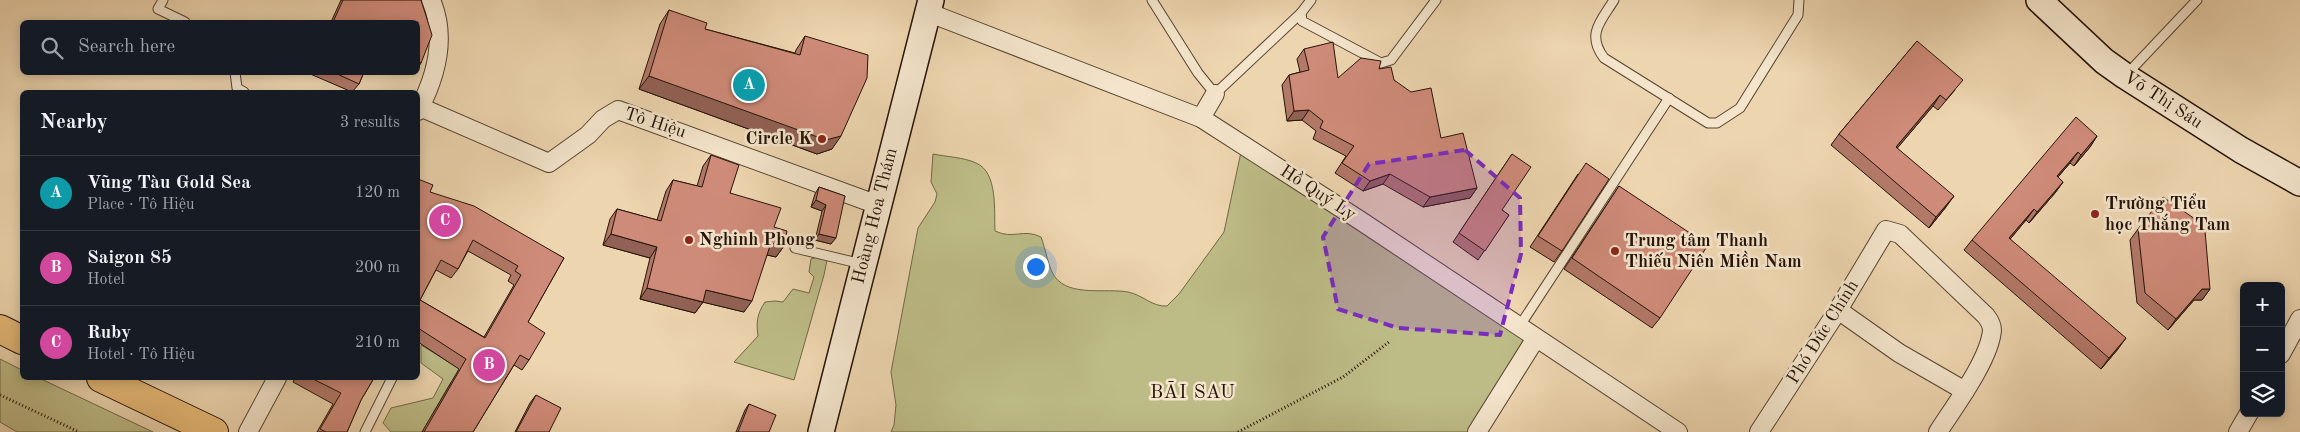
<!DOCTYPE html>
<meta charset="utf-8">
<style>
:root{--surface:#171b24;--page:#20242c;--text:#f1f3f6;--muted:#9ea1a6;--line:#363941;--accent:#8c9099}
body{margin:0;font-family:"Old Standard TT",serif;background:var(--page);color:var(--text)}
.controls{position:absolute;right:15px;bottom:15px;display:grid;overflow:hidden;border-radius:8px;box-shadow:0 2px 12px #0003}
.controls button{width:45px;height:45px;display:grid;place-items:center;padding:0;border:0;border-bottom:1px solid var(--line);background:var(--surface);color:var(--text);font:25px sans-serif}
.you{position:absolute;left:1035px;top:266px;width:18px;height:18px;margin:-12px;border:4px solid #fff;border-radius:50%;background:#1a73e8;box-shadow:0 0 0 8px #1a73e833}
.badge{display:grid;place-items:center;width:32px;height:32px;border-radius:50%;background:var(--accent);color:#fff;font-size:16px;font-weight:700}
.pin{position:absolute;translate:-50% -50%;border:2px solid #fff;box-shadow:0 1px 5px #0006}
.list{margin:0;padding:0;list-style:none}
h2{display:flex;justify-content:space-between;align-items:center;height:65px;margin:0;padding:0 20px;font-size:21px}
h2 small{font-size:16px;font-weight:400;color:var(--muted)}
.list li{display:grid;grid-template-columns:32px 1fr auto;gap:15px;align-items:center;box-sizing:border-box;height:75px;padding:0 20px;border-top:1px solid var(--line)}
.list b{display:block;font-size:19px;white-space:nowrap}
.list p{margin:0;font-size:16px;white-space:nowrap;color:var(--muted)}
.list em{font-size:16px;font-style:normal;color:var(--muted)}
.icon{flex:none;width:28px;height:28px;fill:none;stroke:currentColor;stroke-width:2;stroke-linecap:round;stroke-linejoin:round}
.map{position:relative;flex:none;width:2300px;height:432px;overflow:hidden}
.search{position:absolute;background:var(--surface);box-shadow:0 2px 12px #0003;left:20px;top:20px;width:400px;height:55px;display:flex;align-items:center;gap:12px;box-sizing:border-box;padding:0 18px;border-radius:8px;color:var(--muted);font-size:19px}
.panel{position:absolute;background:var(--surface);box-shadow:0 2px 12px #0003;left:20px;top:90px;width:400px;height:290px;border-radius:8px}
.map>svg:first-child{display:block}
.green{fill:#bdbc87;stroke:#716847}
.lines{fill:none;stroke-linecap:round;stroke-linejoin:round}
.service-casing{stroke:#574431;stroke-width:11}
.minor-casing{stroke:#574431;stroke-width:20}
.secondary-casing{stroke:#251307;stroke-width:28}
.primary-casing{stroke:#251307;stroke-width:30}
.path{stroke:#251307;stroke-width:3;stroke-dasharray:1 2.5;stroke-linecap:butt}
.service{stroke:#f3e4cb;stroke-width:9}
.minor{stroke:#f3e4cb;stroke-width:18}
.secondary{stroke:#f3e4cb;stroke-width:25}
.primary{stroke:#e6ba78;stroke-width:28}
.wall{fill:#b27868;stroke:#251307;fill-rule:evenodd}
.shaded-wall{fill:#916155;stroke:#251307}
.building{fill:#cf8b79;stroke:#251307;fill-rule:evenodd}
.marked{fill:#7b2cbf;fill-opacity:0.2;stroke:#7b2cbf;stroke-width:4;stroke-dasharray:10 6;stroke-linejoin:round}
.poi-dot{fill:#8f2418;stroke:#f3e4cb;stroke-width:2}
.labels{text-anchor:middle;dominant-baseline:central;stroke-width:5;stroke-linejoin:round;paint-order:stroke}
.street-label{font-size:18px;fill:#251307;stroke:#f3e4cb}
.poi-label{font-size:18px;font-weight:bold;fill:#251307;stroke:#f3e4cb;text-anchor:start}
.neighbourhood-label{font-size:19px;letter-spacing:1px;fill:#251307;stroke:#f3e4cb}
</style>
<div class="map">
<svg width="2300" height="432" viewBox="0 0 2300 432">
<rect width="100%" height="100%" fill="#edd5af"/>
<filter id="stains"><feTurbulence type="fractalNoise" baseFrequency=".004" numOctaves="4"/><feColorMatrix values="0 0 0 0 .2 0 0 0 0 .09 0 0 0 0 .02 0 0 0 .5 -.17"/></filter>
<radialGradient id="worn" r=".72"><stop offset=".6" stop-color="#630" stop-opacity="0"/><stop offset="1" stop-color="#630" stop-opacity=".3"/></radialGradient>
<g class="green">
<path d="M1241,152L1528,341L1468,432H891L894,425L896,405L891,372L918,228L935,202L937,194L931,182L933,154C947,157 963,157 976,163C998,172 994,211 995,231C1014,240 1023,228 1041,237C1045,247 1049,270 1055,277C1070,297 1106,288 1128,292C1143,295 1152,307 1167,306L1179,294L1224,232Z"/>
<path d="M820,256L827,260L824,275L794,380L734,362L758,336C756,322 757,314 765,302L775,301L783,302L793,289L809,293L814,277L809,272L811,259Z"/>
<path d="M421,345L471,376L451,382L422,432H391L383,423L391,408L433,398L443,379L421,363Z"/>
<path d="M0,359L22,370V378H39L153,432H17L0,422Z"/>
</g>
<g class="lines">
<defs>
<g id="service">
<path d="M163,0L158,9L185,22"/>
<path d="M1152,0L1198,73L1215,94L1301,13"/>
<path d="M1311,0L1301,13L1302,21L1381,63L1391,60L1436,0"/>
<path d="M1614,0C1601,21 1586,34 1604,58L1708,123H1717L1740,108L1798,15L1799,0"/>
<path d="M235,72L237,88L244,92"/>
<path d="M2127,74L2197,0"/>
<path d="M795,248L862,264"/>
<path d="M1519,327L1669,98"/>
<path d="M365,432L392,378"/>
</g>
<g id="minor">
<path d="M927,12L1201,118L1361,221L1678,432"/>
<path d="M420,107L549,163L588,135L603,119L618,110L878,205"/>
<path d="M418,111C436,77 447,37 431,0"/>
<path d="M1201,118L1215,94"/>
<path d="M1838,310L1899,353L1965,391"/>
<path d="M2281,354L2300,319"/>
<path d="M248,432L277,378"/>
<path d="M1477,432L1536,338"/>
<path d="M1759,432L1838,310L1886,230L1900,234L1986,316C1989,320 1992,325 1992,330C1990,359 1954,407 1938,432"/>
<path d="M2238,432L2249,413"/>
</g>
<g id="secondary">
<path d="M2039,0L2104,61L2125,76L2241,150L2300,183"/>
<path d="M821,432L931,0"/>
</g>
<g id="primary">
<path d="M0,329L22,340"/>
<path d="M101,378L214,432"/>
</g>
</defs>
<use href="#service" class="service-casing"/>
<use href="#minor" class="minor-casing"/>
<use href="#secondary" class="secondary-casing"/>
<use href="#primary" class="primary-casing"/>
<g class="path">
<path d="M0,395L79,432"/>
<path d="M1238,432L1343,377L1389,342"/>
</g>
<use href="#service" class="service"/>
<use href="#minor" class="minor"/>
<use href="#secondary" class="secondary"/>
<use href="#primary" class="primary"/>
</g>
<g class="wall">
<path d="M341,0H421V63L418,68V22H331Z"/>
<path d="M669,10L705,29L795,53L796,50L805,36L832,149L817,154L639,89L660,24Z"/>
<path d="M1917,41L1955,90L1938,110L1933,106L1897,148L1946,207L1929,228L1831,145L1839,134Z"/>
<path d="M1304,49L1338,78L1379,69L1394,80L1441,138L1477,188L1470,198L1423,207L1383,184L1363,191L1335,173L1346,156L1313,139L1316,131L1302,120L1287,121L1282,85L1289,75L1300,72L1297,59Z"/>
<path d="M309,72H364L359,84L352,92L308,73Z"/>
<path d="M2097,136L2090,147L2074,166L2070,163L2058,177L2063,182L2055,193L2029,223L2026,220L2010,239L2118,349L2101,369L1964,250L1972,240Z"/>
<path d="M1512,154L1502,210L1509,215L1478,260L1453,242Z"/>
<path d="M711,155L730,193L774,227L784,246L776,257L767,255L744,312L703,302L695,313L640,299L650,258L603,245L610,219L617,209L657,220L666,191L673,180L697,186L703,166Z"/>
<path d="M1578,174L1562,251L1554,262L1530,247Z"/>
<path d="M418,179L430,192L564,258L528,322L529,360L522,370L514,365L473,432H422L459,369L418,342ZM468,251L511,275L508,281L514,285L484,337L420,300L436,270L451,278L458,269Z"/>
<path d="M1619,186L1660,318L1652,328L1564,269Z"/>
<path d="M819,187L845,196L831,244L815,240L822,211L811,207L815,194Z"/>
<path d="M2138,229L2210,289L2202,300H2194L2168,330L2137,303L2130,240Z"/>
<path d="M295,378H374L361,400L347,432H317L333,404L293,382Z"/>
<path d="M536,395L549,432H515L530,403Z"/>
<path d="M749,404L769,432H736L745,410Z"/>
</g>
<g class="shaded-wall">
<path d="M649,76L841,136L832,149L817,154L639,89Z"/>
<path d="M1940,95L1933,106L1889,158L1896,147Z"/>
<path d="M1309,110L1302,120L1287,121L1294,111Z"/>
<path d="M2097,136L2090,147L2074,166L2081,155Z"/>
<path d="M2078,152L2070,163L2049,187L2057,176Z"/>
<path d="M1390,174L1383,184L1363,191L1370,181Z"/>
<path d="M2063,182L2055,193L2029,223L2037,212Z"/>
<path d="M1477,188L1470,198L1423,207L1430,197Z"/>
<path d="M1954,196L1946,207L1929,228L1936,217Z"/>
<path d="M816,200L826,205L822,211L811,207Z"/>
<path d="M2034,209L2026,220L2002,249L2009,238Z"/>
<path d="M611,234L657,247L650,258L603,245Z"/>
<path d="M819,234L836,238L831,244L815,240Z"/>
<path d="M771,243L784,246L776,257L763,254Z"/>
<path d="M647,288L703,302L695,313L640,299Z"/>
<path d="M2202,289H2210L2202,300H2194L2168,330L2176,319Z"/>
<path d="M706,290L752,301L744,312L698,301Z"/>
<path d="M2126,338L2118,349L2101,369L2109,358Z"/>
</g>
<g class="building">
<path d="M343,0H421L432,35L421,63L418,61V22H333Z"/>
<path d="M669,10L707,23L705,29L800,55L805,36L868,55L867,78L841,136L826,140L649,76Z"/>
<path d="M1917,41L1963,80L1946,100L1940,95L1896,147L1954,196L1936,217L1839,134Z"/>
<path d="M1333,42L1338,78L1361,58L1381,61L1379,69L1391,67L1394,80L1411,92L1431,88L1441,138L1463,133L1477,188L1430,197L1390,174L1370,181L1342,163L1354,146L1320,128L1323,121L1309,110L1294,111L1289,75L1309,70L1304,49Z"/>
<path d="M333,72H364L359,84Z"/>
<path d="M2076,117L2097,136L2081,155L2078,152L2057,176L2063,182L2037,212L2034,209L2009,238L2126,338L2109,358L1972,240Z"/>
<path d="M1512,154L1531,167L1502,210L1509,215L1485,251L1459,233Z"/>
<path d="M711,155L739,165L730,193L781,208L774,227L787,231L784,246L771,243L752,301L706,290L703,302L647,288L657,247L611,234L617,209L661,221L673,180L702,187Z"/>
<path d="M1586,163L1609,179L1562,251L1538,236Z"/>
<path d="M418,179L433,185L430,192L474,206L564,258L528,322L545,333L529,360L520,355L473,432H424L466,359L418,328ZM473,240L518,266L515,271L521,275L485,338L420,300L441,260L458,269Z"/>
<path d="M1619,186L1708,245L1660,318L1572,258Z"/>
<path d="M819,187L845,196L836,238L819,234L826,205L816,200Z"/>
<path d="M2163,197L2195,219H2204L2210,289H2202L2176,319L2145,293L2138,229Z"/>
<path d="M311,378H374L361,400L347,432H326L320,429L341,393Z"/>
<path d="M536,395L561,408L549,432H516Z"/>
<path d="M749,404L776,415L769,432H738Z"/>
</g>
<path class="marked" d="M1465,150L1520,198L1521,254L1500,335L1398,328L1338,309L1323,237L1369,164Z"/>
<g class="poi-dot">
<circle cx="822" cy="139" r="5"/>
<circle cx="2095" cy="214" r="5"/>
<circle cx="689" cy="240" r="5"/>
<circle cx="1615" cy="251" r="5"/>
</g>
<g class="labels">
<g class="street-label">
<text transform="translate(2163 100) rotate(33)">Võ Thị Sáu</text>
<text transform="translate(655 123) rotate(18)">Tô Hiệu</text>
<text transform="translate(1318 193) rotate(33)">Hồ Quý Ly</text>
<text transform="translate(875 216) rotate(-76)">Hoàng Hoa Thám</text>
<text transform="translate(1823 332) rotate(-58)">Phó Đức Chính</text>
</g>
<g class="poi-label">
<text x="812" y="139" text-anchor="end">Circle K</text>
<text x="2105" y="204">Trường Tiểu<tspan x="2105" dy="21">học Thắng Tam</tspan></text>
<text x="699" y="240">Nghinh Phong</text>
<text x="1625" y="241">Trung tâm Thanh<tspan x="1625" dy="21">Thiếu Niên Miền Nam</tspan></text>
</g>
<g class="neighbourhood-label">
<text x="1193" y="393">BÃI SAU</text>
</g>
</g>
<rect width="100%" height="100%" filter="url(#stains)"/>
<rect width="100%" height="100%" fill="url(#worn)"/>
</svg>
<div class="controls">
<button>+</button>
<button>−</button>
<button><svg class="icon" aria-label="layers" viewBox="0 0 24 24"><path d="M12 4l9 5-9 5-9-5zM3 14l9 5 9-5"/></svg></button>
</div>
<div class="you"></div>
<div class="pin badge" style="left:749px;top:85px;background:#0f9aa8">A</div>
<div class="pin badge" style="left:489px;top:365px;background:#d1479c">B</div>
<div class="pin badge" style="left:445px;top:221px;background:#d1479c">C</div>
<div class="search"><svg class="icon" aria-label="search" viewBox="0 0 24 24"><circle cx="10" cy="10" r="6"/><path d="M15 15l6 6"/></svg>Search here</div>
<section class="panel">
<h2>Nearby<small>3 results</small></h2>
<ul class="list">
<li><span class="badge" style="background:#0f9aa8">A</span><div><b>Vũng Tàu Gold Sea</b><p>Place · Tô Hiệu</p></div><em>120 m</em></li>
<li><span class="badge" style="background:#d1479c">B</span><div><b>Saigon 85</b><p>Hotel</p></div><em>200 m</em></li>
<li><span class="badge" style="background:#d1479c">C</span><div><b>Ruby</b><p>Hotel · Tô Hiệu</p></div><em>210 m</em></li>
</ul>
</section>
</div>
